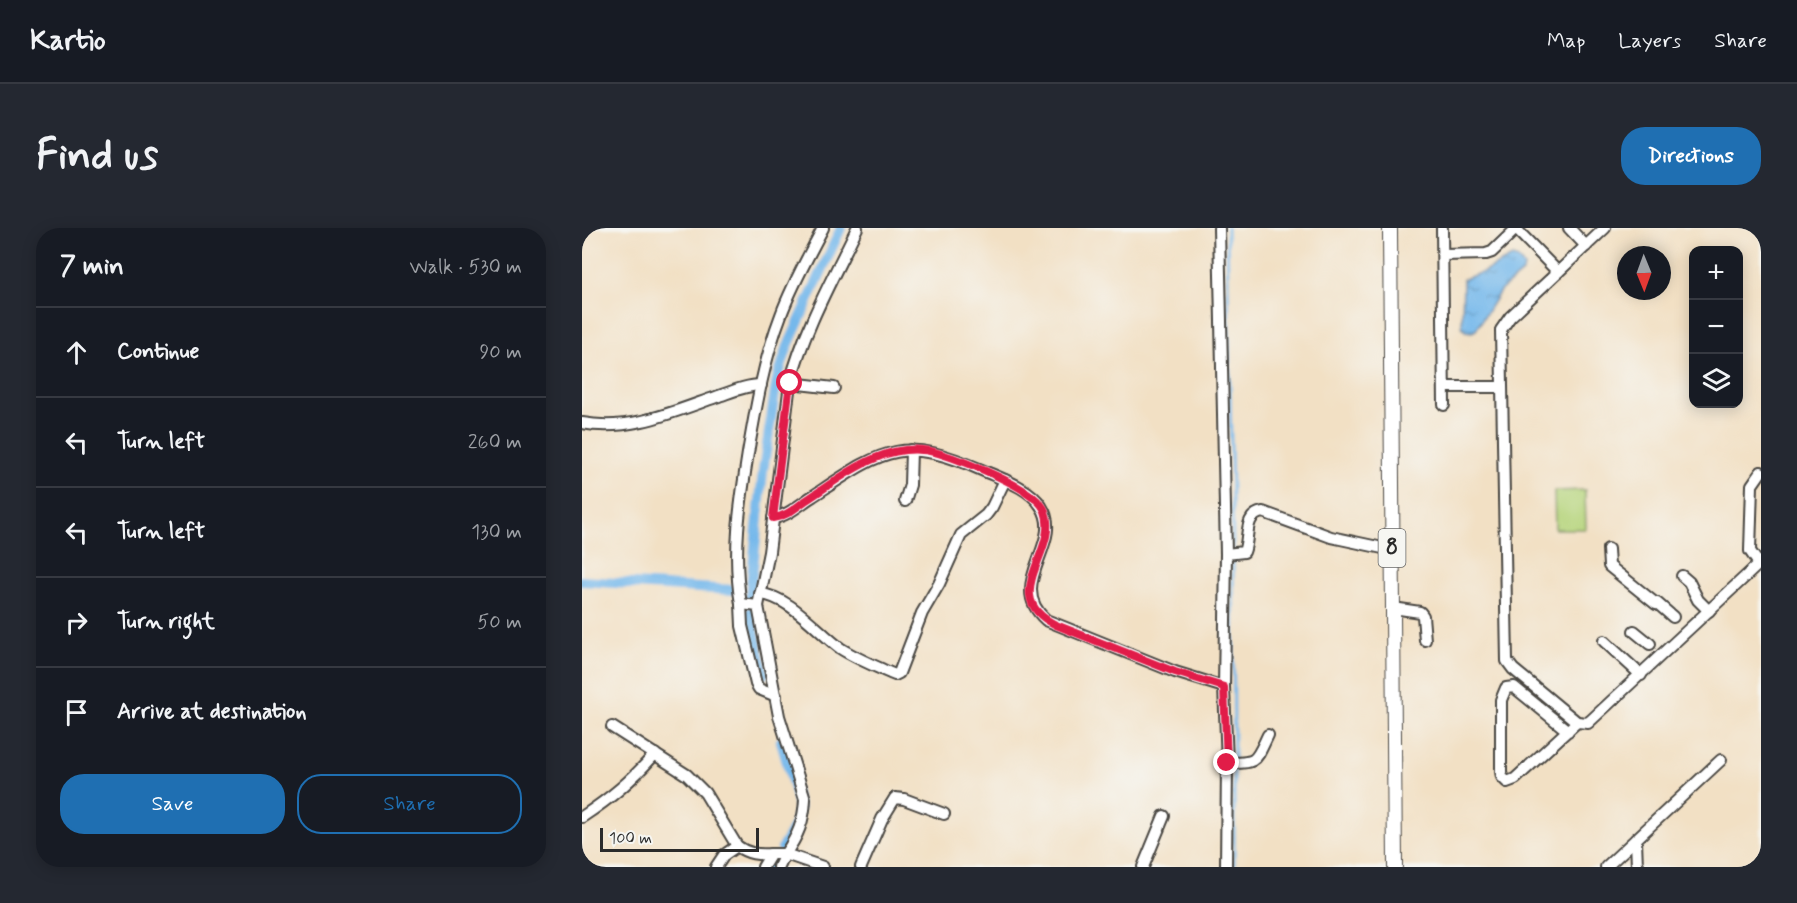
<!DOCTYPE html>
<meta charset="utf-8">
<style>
:root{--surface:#171b24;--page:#242831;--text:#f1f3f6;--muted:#9ea1a6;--line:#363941;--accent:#1f6fb2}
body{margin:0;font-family:Mynerve,sans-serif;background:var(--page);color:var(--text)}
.controls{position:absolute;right:18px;top:18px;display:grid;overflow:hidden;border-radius:12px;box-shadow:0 3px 15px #0003}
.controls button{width:54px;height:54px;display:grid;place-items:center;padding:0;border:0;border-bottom:2px solid var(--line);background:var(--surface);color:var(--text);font:30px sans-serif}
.compass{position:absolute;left:1035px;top:18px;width:54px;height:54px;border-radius:50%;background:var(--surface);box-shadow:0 3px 15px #0003;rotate:179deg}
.scale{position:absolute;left:18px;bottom:15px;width:159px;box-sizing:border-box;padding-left:6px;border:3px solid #2b2b2b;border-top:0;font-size:16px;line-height:21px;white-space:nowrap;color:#2b2b2b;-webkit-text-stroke:4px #f6f6f2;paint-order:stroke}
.stop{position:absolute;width:18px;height:18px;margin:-14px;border:4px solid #e11d48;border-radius:50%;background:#fff}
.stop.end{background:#e11d48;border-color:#fff;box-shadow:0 2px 6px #0008}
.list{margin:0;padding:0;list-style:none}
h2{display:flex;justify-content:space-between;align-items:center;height:78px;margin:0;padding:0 24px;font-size:26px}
h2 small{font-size:20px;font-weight:400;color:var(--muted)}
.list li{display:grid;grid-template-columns:39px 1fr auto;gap:18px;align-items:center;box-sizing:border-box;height:90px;padding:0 24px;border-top:2px solid var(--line)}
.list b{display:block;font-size:22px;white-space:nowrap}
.list em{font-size:20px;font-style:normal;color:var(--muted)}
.actions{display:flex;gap:12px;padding:18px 24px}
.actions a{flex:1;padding:14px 0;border:2px solid var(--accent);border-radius:24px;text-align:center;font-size:21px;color:var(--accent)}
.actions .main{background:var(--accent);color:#fff}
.icon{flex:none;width:33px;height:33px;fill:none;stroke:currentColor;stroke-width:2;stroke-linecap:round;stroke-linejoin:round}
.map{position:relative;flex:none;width:1179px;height:639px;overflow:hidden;border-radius:24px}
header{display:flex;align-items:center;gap:36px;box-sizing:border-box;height:84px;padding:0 30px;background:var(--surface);border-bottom:2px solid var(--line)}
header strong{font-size:28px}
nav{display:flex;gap:33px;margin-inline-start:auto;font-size:21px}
.intro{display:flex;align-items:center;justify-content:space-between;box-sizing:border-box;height:144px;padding:0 36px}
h1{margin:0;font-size:42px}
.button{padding:15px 27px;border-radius:24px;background:var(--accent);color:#fff;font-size:21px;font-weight:700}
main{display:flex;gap:36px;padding:0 36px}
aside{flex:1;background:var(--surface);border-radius:24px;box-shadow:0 3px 15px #0003}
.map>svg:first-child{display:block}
.garden{fill:#b6d47b;stroke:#708053;stroke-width:1.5}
.water{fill:url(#water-ripples);stroke:#50728b;stroke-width:1.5}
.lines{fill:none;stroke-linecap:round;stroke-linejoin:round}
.stream{stroke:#75b8eb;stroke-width:3}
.canal{stroke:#75b8eb;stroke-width:10}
.minor-casing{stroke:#494642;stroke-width:14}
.major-casing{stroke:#494642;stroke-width:16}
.minor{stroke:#fff;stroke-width:10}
.major{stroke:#fff;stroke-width:14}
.route{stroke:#e11d48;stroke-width:8}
.labels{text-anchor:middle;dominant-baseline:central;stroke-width:4.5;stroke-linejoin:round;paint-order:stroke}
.shield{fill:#f6f6f2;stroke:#686867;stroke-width:1.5}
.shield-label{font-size:22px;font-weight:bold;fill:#2b2b2b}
</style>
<header>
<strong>Kartio</strong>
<nav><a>Map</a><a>Layers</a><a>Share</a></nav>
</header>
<div class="intro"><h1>Find us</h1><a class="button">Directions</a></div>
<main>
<aside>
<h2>7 min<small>Walk · 530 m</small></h2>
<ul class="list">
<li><svg class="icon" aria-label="ahead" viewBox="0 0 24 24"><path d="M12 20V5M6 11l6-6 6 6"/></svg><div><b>Continue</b></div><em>90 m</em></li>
<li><svg class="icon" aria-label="left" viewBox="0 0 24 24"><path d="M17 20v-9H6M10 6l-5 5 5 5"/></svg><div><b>Turn left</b></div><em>260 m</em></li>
<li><svg class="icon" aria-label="left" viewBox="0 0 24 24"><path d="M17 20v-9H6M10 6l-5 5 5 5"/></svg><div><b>Turn left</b></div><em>130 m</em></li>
<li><svg class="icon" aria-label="right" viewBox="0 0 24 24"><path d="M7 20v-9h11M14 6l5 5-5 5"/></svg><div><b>Turn right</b></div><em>50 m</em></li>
<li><svg class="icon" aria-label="arrive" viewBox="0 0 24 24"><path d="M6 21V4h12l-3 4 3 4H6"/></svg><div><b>Arrive at destination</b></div></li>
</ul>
<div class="actions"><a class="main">Save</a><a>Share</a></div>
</aside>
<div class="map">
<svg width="1179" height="639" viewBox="0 0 1179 639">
<defs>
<pattern id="water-ripples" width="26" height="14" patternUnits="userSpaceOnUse" patternTransform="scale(1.5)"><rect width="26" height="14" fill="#75b8eb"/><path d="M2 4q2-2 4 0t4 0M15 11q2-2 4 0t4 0" fill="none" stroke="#6096bf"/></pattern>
</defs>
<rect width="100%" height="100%" fill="#f6f6f2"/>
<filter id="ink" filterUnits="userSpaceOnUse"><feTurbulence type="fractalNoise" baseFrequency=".0167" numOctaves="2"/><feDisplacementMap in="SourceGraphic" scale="12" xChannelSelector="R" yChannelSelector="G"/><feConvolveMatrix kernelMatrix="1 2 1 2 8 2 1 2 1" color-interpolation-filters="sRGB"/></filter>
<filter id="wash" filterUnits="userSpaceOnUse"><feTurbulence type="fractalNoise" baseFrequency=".008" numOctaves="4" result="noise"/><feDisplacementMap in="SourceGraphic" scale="24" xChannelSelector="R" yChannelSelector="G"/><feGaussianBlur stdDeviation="1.35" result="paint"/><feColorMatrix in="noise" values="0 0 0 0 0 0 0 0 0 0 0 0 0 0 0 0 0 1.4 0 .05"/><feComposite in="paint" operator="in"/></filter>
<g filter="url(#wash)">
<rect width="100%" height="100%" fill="#f2e0c4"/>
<path class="garden" d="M1003,262L1004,301H973L972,263Z"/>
<path class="water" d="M930,29L936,31L942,39L941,44L918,63L894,102L890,104L883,103L880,98L881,51L902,44Z"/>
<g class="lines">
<g class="stream">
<path d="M645,0L651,322"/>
<path d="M651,329L652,532"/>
<path d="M652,539V639"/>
</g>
<g class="canal">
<path d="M0,353L151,362"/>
<path d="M168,368L181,243L195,151L206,118L259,0"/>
<path d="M168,384L182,446"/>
<path d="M199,513L217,579L213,597L200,620"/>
<path d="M188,639L193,630"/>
</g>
</g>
</g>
<g filter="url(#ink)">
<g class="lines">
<defs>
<g id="minor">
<path d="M637,0L644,326L642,459L645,535L644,639"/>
<path d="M860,0L862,177"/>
<path d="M987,0L1004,18"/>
<path d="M1023,0L928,89L919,102L925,433L931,441L995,494L1006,495L1179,334"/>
<path d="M934,1L976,44"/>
<path d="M861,27L904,26L910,24L935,0"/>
<path d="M208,155L252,160"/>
<path d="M862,159H919"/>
<path d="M0,195C47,204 91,184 134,169C149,164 164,157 179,157"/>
<path d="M323,273L328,257L329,222"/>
<path d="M191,290C206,288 218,276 231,268C301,222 319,206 402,243C420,251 448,260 459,278C484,315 422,355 464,392L593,444L642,459"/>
<path d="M1026,321L1027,338L1074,376"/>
<path d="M644,326L662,324C668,309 661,287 681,284L749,309L810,322"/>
<path d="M1177,336L1168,323L1170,257L1179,244"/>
<path d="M1100,348L1107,354L1116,372L1127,383"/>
<path d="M178,366C207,368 235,403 258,420C273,430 291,437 308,445L313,447L317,445L340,385L357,356L379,307L404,287L410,279L423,252"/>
<path d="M1075,375L1091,389"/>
<path d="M159,376L160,398L174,456L177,461L194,468"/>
<path d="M176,378L187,324L208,155C222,101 251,50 275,0"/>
<path d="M811,380L838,384L841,388L843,412"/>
<path d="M1052,403L1068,416"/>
<path d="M1022,413L1059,447"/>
<path d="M30,499L105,547L123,565L155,618C166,626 176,627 189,626"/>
<path d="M986,503L932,459L924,460L919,472V544L920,549L925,554L933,551L995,494"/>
<path d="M645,535C676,535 673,534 686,507"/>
<path d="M0,589C30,569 49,553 73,526"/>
<path d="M1054,611L1055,639"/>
<path d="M134,639L142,627L155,618"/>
<path d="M181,639L189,626H203C216,608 222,593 223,571L197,488L176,378L159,376C150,325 158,276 166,225C174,179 182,131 199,87C210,57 226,29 241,0"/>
<path d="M197,639L203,626L241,639"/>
<path d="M279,639L300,591L313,570L322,571L362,586"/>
<path d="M561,639L582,588"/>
<path d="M1024,639L1139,532"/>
</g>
<path id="major" d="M808,0L813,639"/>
</defs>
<use href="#minor" class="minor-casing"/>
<use href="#major" class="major-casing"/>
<use href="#minor" class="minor"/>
<use href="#major" class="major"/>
</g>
</g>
<g class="lines" filter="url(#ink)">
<path class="route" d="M208,155L191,290C204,289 213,280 223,273C263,247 305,210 356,225C379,232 454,260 463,283C478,324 414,368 474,397L593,444L642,459L645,535"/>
</g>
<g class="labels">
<rect class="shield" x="796.5" y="301" width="27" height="38" rx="4.5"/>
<g class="shield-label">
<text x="810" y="320">8</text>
</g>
</g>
</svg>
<div class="controls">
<button>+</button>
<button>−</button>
<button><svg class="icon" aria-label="layers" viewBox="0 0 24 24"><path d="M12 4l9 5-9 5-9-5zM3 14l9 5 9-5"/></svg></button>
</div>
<svg class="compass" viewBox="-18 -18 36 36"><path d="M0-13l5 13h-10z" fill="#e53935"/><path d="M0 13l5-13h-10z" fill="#9ea1a6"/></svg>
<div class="scale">100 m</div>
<div class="stop" style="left:208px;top:155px"></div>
<div class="stop end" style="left:645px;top:535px"></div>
</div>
</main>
